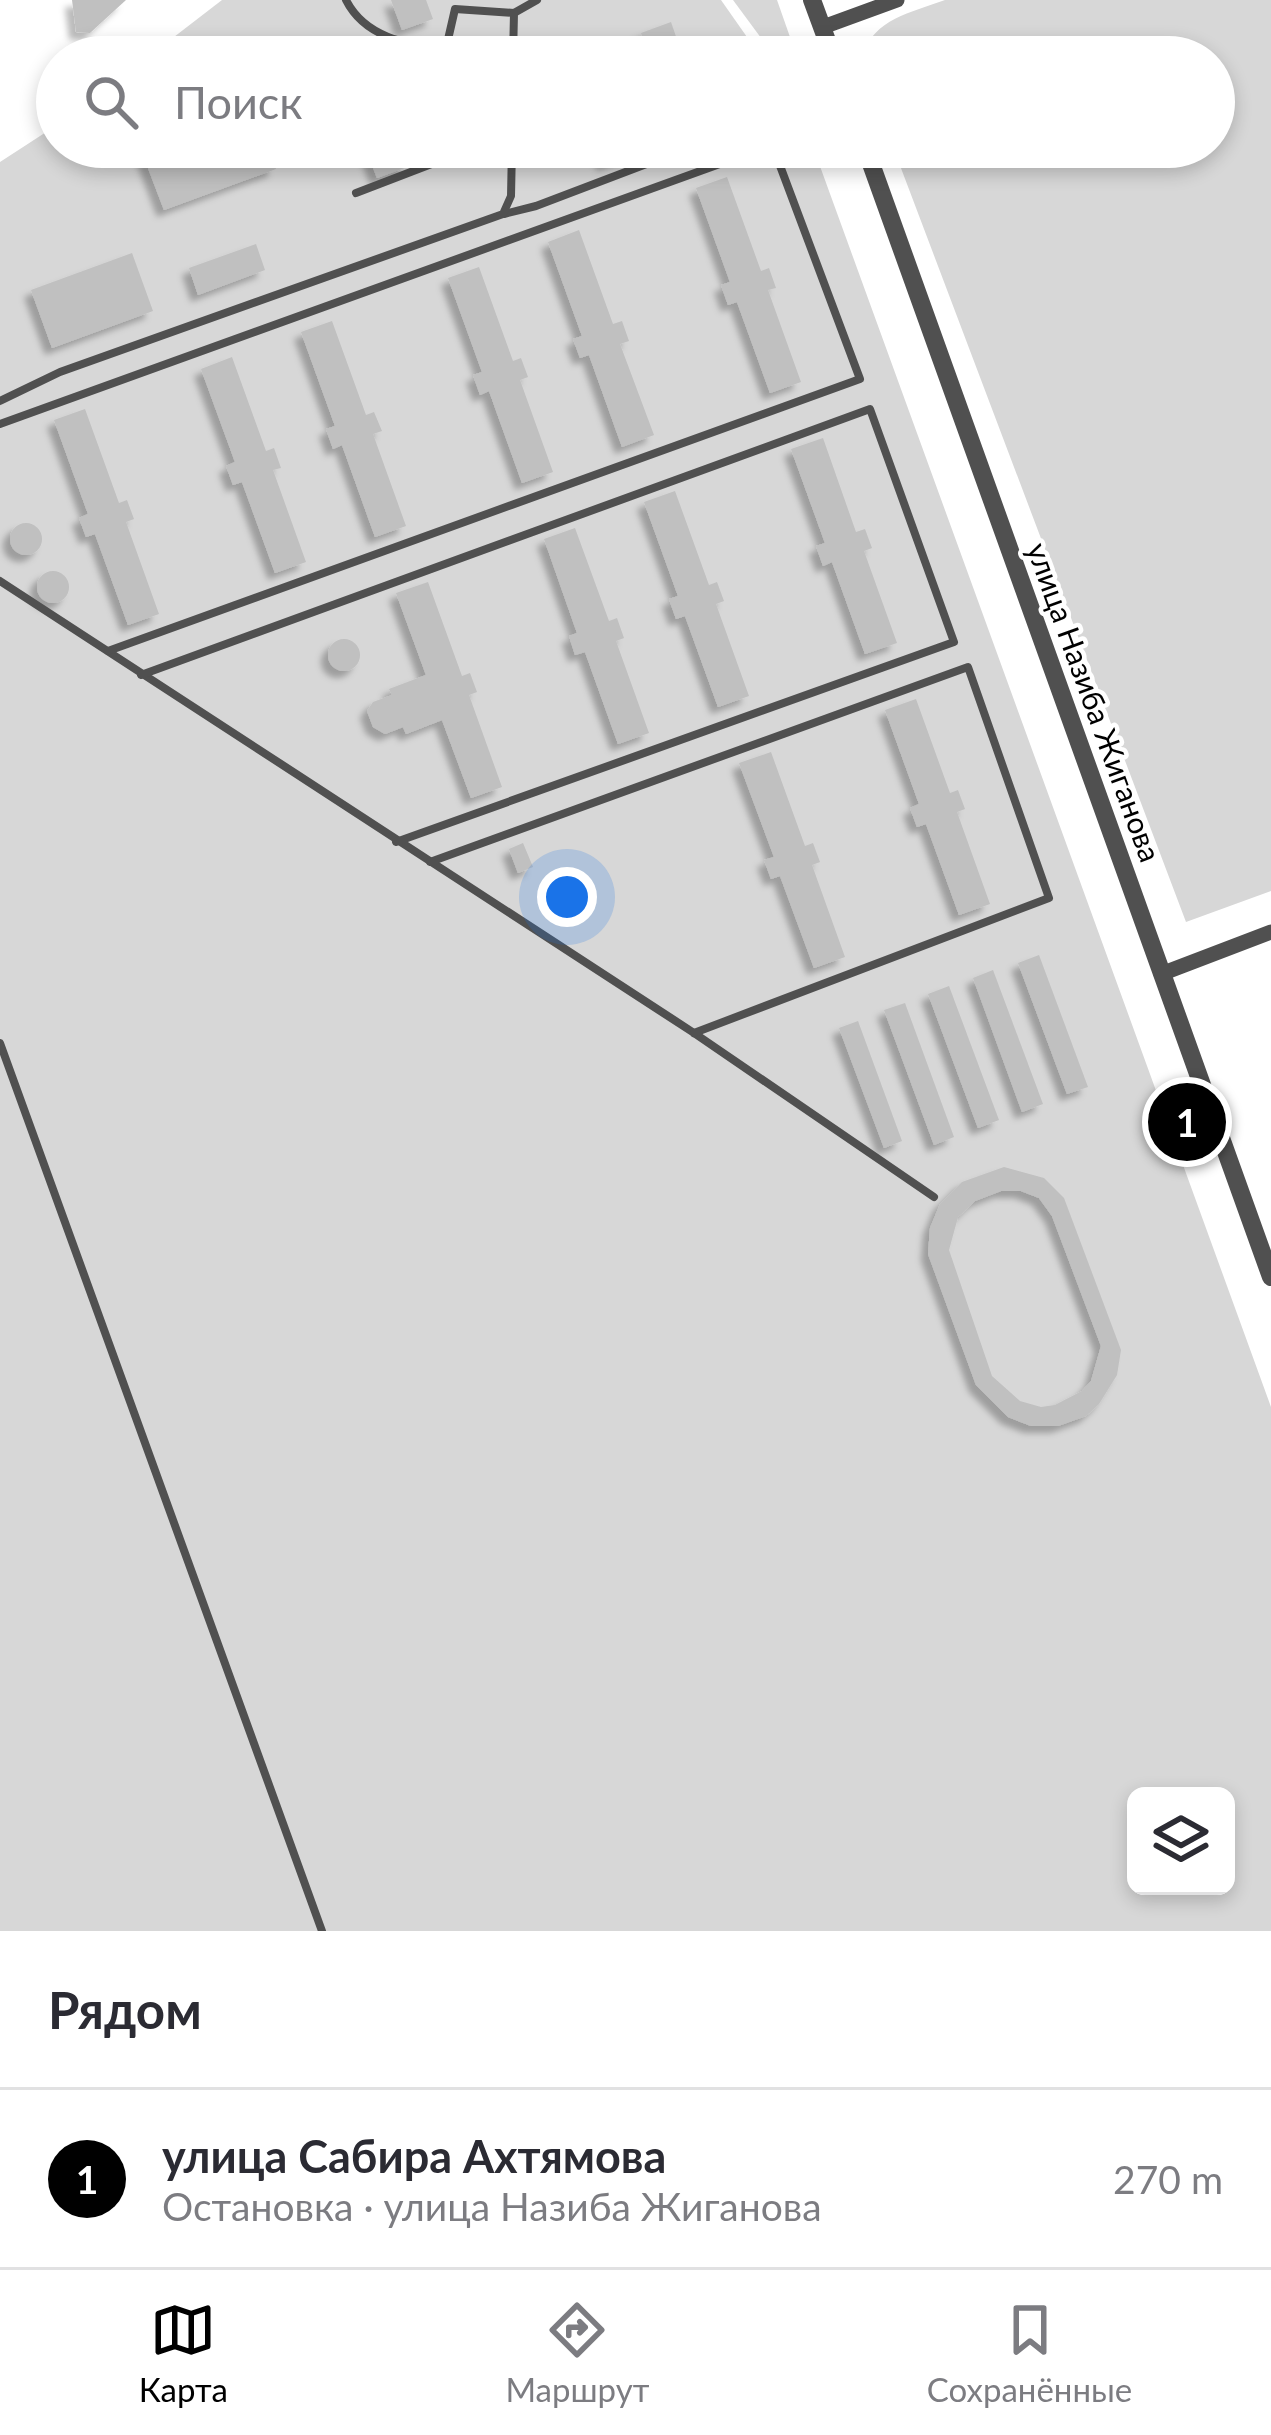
<!DOCTYPE html>
<html lang="ru">
<meta charset="utf-8">
<style>
:root{--surface:#fff;--page:#f2f2f3;--text:#2b2b33;--muted:#7c7c81;--line:#e1e1e2;--accent:#000}
body{margin:0;font-family:Lato,sans-serif;background:var(--page);color:var(--text)}
.controls{position:absolute;right:36px;bottom:36px;display:grid;overflow:hidden;border-radius:18px;box-shadow:0 6px 18px #0003}
.controls button{width:108px;height:108px;display:grid;place-items:center;padding:0;border:0;border-bottom:3px solid var(--line);background:var(--surface);color:var(--text);font:60px sans-serif}
.you{position:absolute;left:567px;top:897px;width:42px;height:42px;margin:-30px;border:9px solid #fff;border-radius:50%;background:#1a73e8;box-shadow:0 0 0 18px #1a73e833}
.badge{display:grid;place-items:center;width:78px;height:78px;border-radius:50%;background:var(--accent);color:#fff;font-size:39px;font-weight:700}
.pin{position:absolute;translate:-50% -50%;border:6px solid #fff;box-shadow:0 3px 12px #0006}
.list{margin:0;padding:0;list-style:none}
h2{display:flex;justify-content:space-between;align-items:center;height:156px;margin:0;padding:0 48px;font-size:51px}
h2 small{font-size:39px;font-weight:400;color:var(--muted)}
.list li{display:grid;grid-template-columns:78px 1fr auto;gap:36px;align-items:center;box-sizing:border-box;height:180px;padding:0 48px;border-top:3px solid var(--line)}
.list b{display:block;font-size:45px;white-space:nowrap}
.list p{margin:0;font-size:39px;white-space:nowrap;color:var(--muted)}
.list em{font-size:39px;font-style:normal;color:var(--muted)}
.icon{flex:none;width:66px;height:66px;fill:none;stroke:currentColor;stroke-width:2;stroke-linecap:round;stroke-linejoin:round}
.map{position:relative;flex:none;width:1271px;height:1931px;overflow:hidden}
.search{position:absolute;background:var(--surface);box-shadow:0 6px 18px #0003;left:36px;right:36px;top:36px;height:132px;display:flex;align-items:center;gap:30px;box-sizing:border-box;padding:0 42px;border-radius:66px;color:var(--muted);font-size:45px}
.sheet{height:336px;background:var(--surface)}
nav{display:flex;justify-content:space-around;align-items:center;box-sizing:border-box;height:168px;border-top:3px solid var(--line);background:var(--surface);font-size:33px;color:var(--muted)}
nav a{display:grid;justify-items:center;gap:6px}
nav .on{color:var(--accent)}
.map>svg:first-child{display:block}
.green{fill:#d7d7d7;fill-rule:evenodd}
.building{fill:#c0c0c0;fill-rule:evenodd;filter:url(#shadow)}
.lines{fill:none;stroke-linecap:round;stroke-linejoin:round}
.service{stroke:#505050;stroke-width:8}
.minor{stroke:#505050;stroke-width:15}
.tertiary{stroke:#505050;stroke-width:18}
.labels{text-anchor:middle;dominant-baseline:central;stroke-width:9;stroke-linejoin:round;paint-order:stroke}
.street-label{font-size:30px;fill:#000;stroke:#fff}
</style>
<div class="map">
<svg width="1271" height="1931" viewBox="0 0 1271 1931">
<defs>
<filter id="shadow"><feDropShadow dx="-7" dy="7" stdDeviation="3" flood-color="#0004"/></filter>
</defs>
<rect width="100%" height="100%" fill="#fff"/>
<g class="green">
<path d="M222,0H721L761,57H148Z"/>
<path d="M733,0H777L797,57H775Z"/>
<path d="M945,0H1271V891L1186,922L893,147H1214V57H861C875,18 910,13 945,0Z"/>
<path d="M57,125V147H813L1271,1407V1931H0V162ZM1136,1796H1226V1886H1136Z"/>
</g>
<g class="building">
<path d="M72,0H126L90,33L76,32Z"/>
<path d="M391,0H426L433,19L402,30Z"/>
<path d="M671,22L683,57H649L641,33Z"/>
<path d="M140,147H268L276,169L164,210Z"/>
<path d="M365,147H400L407,167L377,178Z"/>
<path d="M598,147H631L633,154L604,164Z"/>
<path d="M727,177L761,271L769,268L776,288L768,290L801,382L770,393L737,302L728,305L721,285L730,282L696,188Z"/>
<path d="M579,230L613,324L622,321L629,341L620,344L654,435L622,447L589,355L580,358L573,339L582,336L548,242Z"/>
<path d="M256,244L265,270L198,295L189,268Z"/>
<path d="M132,253L153,311L52,348L31,290Z"/>
<path d="M479,267L513,361L521,358L528,377L520,380L553,472L522,483L489,391L480,395L473,375L482,372L448,278Z"/>
<path d="M332,321L366,415L374,412L382,431L373,434L406,526L375,537L342,445L333,449L326,429L335,426L301,332Z"/>
<path d="M232,357L266,451L274,448L281,468L273,470L306,562L275,573L242,482L233,485L226,466L235,462L201,369Z"/>
<path d="M85,409L119,503L127,500L134,519L126,522L159,614L128,625L95,534L86,537L79,518L88,514L54,420Z"/>
<path d="M823,438L856,532L865,529L872,548L864,551L897,643L865,654L832,562L823,566L816,546L825,543L791,449Z"/>
<path d="M675,491L709,585L717,582L724,601L716,604L749,696L718,707L685,616L676,619L669,599L678,596L644,502Z"/>
<circle cx="26" cy="539" r="16"/>
<path d="M575,528L609,621L617,618L624,638L616,641L649,733L618,744L585,652L575,655L569,636L577,633L544,539Z"/>
<circle cx="53" cy="587" r="16"/>
<path d="M428,582L462,676L470,673L477,692L469,695L502,787L471,798L442,720L406,734L403,727L385,734L373,727L367,711L373,702L392,695L389,689L426,675L396,593Z"/>
<circle cx="344" cy="655" r="16"/>
<path d="M916,699L950,793L958,790L965,809L957,812L990,904L959,915L926,824L917,827L910,808L919,804L885,710Z"/>
<path d="M771,752L805,846L813,843L820,862L812,865L845,957L814,968L780,876L771,879L764,860L774,857L739,763Z"/>
<path d="M523,843L533,867L518,873L509,849Z"/>
<path d="M1039,955L1088,1087L1067,1094L1018,963Z"/>
<path d="M993,970L1043,1104L1022,1112L973,978Z"/>
<path d="M949,986L999,1120L978,1128L928,994Z"/>
<path d="M905,1003L954,1137L934,1145L884,1010Z"/>
<path d="M858,1021L902,1141L884,1148L839,1028Z"/>
<path d="M1004,1167L1044,1178L1064,1198L1121,1350L1117,1375L1099,1404L1086,1416L1058,1426H1031L1008,1417L976,1385L928,1254L930,1228L940,1204L962,1182ZM1001,1191H1021L1039,1198L1052,1216L1101,1346L1091,1381L1082,1391L1055,1405L1041,1407L1020,1401L992,1376L949,1250L958,1217L975,1201Z"/>
</g>
<g class="lines">
<g class="service">
<path d="M346,0C365,38 407,44 445,50"/>
<path d="M444,57L455,9L514,13"/>
<path d="M513,57L514,13L537,0"/>
<path d="M356,193L468,150L467,147"/>
<path d="M504,214L536,206L657,160L653,147"/>
<path d="M0,401L60,372L503,214L511,196L512,147"/>
<path d="M0,424L767,147"/>
<path d="M0,581L694,1033L934,1197"/>
<path d="M108,651L860,379L773,147"/>
<path d="M141,675L870,409L954,642L396,842"/>
<path d="M430,862L968,667L1049,898L694,1033"/>
<path d="M0,1043L322,1931"/>
</g>
<g class="minor">
<path d="M823,27L897,0"/>
<path d="M1161,974L1271,932"/>
</g>
<g class="tertiary">
<path d="M812,0L833,57"/>
<path d="M865,147L1271,1277"/>
</g>
</g>
<g class="labels">
<g class="street-label">
<text transform="translate(1095 702) rotate(70)">улица Назиба Жиганова</text>
</g>
</g>
</svg>
<div class="controls">
<button><svg class="icon" aria-label="layers" viewBox="0 0 24 24"><path d="M12 4l9 5-9 5-9-5zM3 14l9 5 9-5"/></svg></button>
</div>
<div class="you"></div>
<div class="pin badge" style="left:1187px;top:1122px">1</div>
<div class="search"><svg class="icon" aria-label="search" viewBox="0 0 24 24"><circle cx="10" cy="10" r="6"/><path d="M15 15l6 6"/></svg>Поиск</div>
</div>
<section class="sheet">
<h2>Рядом<small></small></h2>
<ul class="list">
<li><span class="badge">1</span><div><b>улица Сабира Ахтямова</b><p>Остановка · улица Назиба Жиганова</p></div><em>270 m</em></li>
</ul>
</section>
<nav>
<a class="on"><svg class="icon" aria-label="map" viewBox="0 0 24 24"><path d="M3 6l6-2 6 2 6-2v14l-6 2-6-2-6 2zM9 4v14M15 6v14"/></svg>Карта</a>
<a><svg class="icon" aria-label="directions" viewBox="0 0 24 24"><path d="M12 3l9 9-9 9-9-9zM9 14v-3h6M13 9l2 2-2 2"/></svg>Маршрут</a>
<a><svg class="icon" aria-label="saved" viewBox="0 0 24 24"><path d="M7 4h10v16l-5-4-5 4z"/></svg>Сохранённые</a>
</nav>
